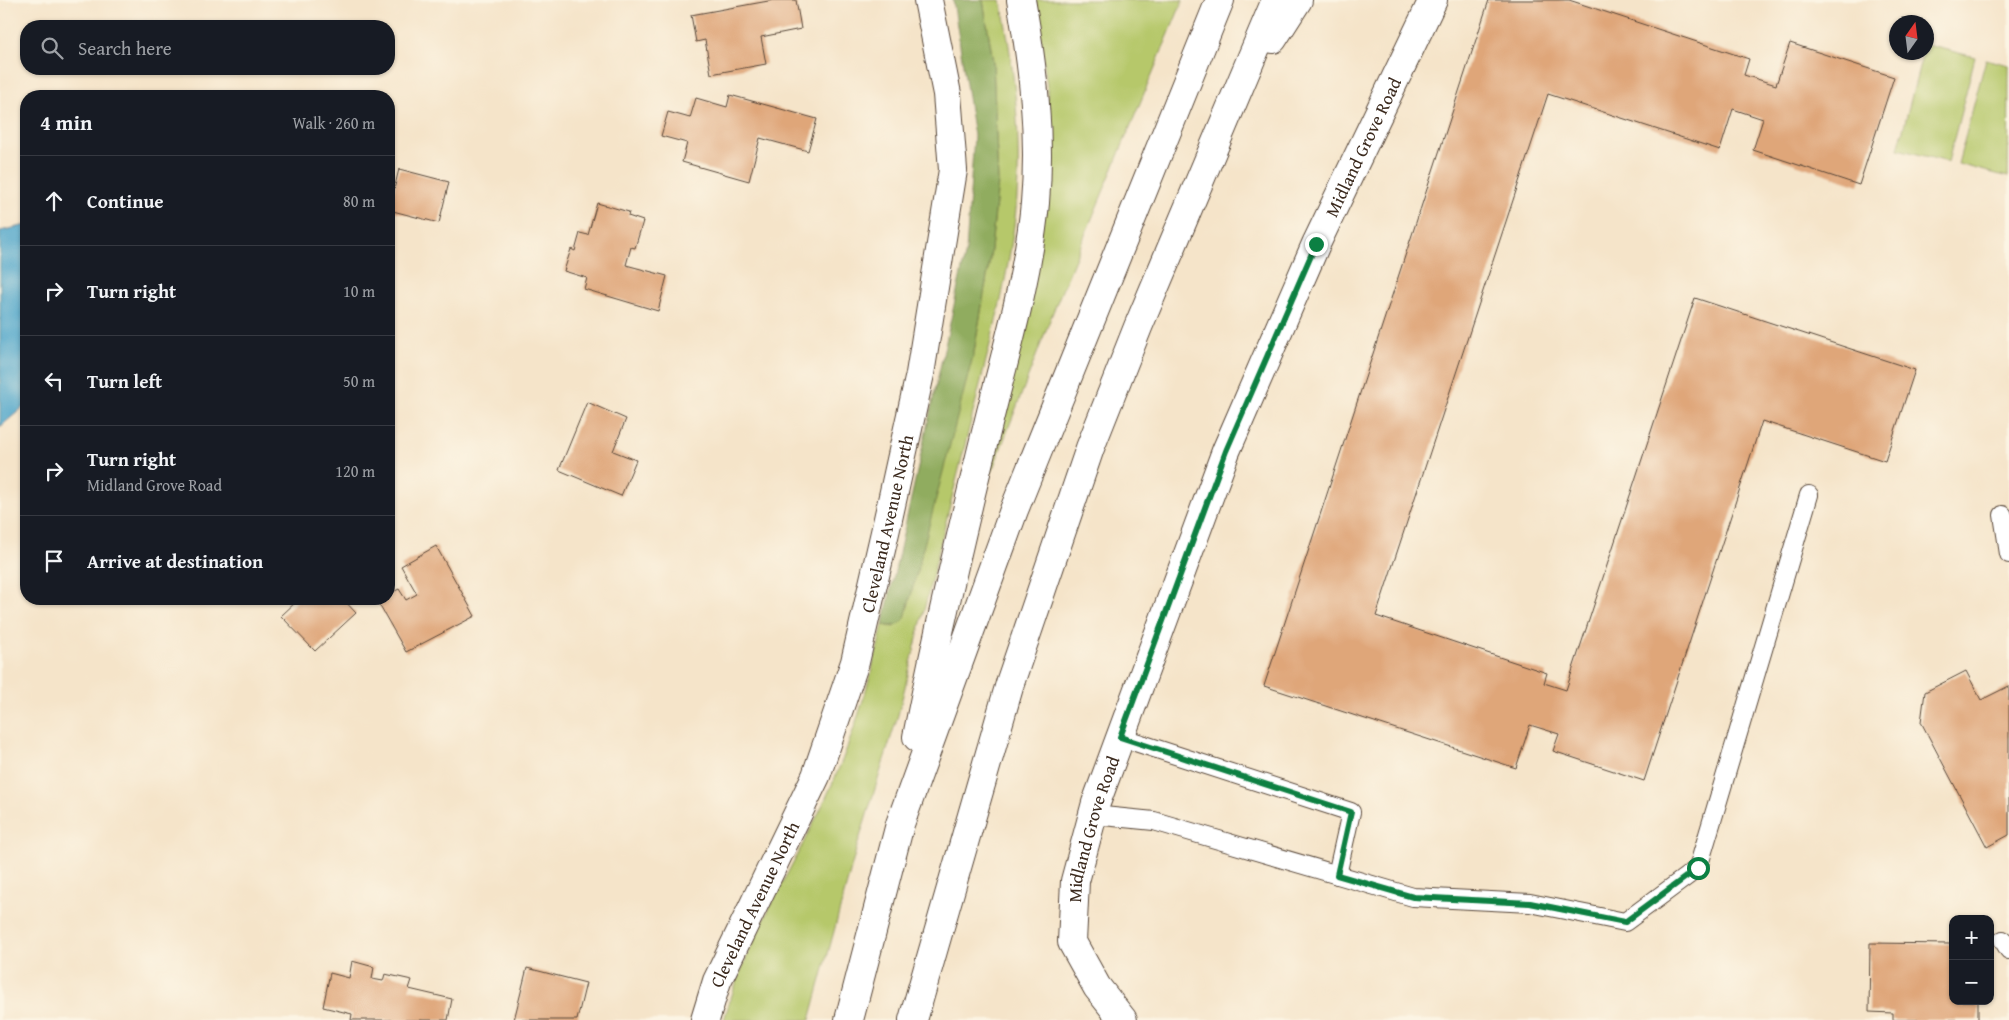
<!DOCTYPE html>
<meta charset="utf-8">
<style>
:root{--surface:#171b24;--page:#20242c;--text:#f1f3f6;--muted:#9ea1a6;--line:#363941}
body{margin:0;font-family:"Gentium Book Plus",serif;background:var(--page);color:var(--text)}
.controls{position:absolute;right:15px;bottom:15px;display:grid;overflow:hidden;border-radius:10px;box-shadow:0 1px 4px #0004}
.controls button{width:45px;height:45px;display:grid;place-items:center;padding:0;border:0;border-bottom:1px solid var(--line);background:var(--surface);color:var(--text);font:25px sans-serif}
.compass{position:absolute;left:1889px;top:15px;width:45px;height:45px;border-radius:50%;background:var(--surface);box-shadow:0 1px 4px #0004;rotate:14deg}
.stop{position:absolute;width:15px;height:15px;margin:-11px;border:4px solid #0b8043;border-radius:50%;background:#fff}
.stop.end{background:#0b8043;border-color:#fff;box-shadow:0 1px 5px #0008}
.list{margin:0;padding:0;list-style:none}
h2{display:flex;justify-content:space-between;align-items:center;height:65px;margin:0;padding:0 20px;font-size:21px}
h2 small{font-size:16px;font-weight:400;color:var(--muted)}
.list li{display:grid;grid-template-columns:32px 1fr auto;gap:15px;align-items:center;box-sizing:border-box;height:90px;padding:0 20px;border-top:1px solid var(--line)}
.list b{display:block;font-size:19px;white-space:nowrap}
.list p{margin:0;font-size:16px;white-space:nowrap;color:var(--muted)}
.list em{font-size:16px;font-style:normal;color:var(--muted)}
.icon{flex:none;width:28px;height:28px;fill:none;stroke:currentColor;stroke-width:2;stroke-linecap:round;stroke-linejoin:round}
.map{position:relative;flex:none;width:2009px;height:1020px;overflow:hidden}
.search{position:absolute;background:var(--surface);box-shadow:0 1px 4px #0004;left:20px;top:20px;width:375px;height:55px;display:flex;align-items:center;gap:12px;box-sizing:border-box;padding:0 18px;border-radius:20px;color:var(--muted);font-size:19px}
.panel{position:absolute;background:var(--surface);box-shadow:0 1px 4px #0004;left:20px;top:90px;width:375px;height:515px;border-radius:20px}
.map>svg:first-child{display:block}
.green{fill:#b6c86b;stroke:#787944}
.forest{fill:#90ac5f;stroke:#666b3e}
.water{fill:#4da5ca;stroke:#446874}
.building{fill:#dfa679}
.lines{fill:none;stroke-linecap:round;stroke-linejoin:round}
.lane-casing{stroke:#574638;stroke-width:20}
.street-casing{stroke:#574638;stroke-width:30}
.highway-casing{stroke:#574638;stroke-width:30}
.lane{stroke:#fff;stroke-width:18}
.street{stroke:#fff;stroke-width:28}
.highway{stroke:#fff;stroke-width:28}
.route{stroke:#0b8043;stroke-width:6}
.labels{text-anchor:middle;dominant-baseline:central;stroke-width:4;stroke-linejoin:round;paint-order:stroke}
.street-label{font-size:18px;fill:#3b2a1e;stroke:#fcf5e5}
</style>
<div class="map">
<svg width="2009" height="1020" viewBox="0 0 2009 1020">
<rect width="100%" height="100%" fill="#fcf5e5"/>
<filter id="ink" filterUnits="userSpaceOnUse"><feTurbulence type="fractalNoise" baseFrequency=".02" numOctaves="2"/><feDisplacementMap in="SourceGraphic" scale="10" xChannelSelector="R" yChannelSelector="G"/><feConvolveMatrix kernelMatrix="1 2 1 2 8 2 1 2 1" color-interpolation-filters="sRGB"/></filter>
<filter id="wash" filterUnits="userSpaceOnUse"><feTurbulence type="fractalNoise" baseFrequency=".0096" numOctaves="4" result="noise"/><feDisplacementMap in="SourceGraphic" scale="20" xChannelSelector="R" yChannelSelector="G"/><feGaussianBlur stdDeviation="1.12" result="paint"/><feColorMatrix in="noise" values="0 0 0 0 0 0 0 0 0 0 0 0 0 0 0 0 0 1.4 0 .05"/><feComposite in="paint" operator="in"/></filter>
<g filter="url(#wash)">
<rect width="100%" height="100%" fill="#f5e4c9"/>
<g class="green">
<path d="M983,0H1001C1016,77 1025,161 1012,240C1009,260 1005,280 1001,300L898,715L856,850L810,1020H724C746,943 789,874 824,802C851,746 869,685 883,625L894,627L974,352L990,259L998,182L993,61Z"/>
<path d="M1036,0H1183L1053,312L987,484L1049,142L1047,87Z"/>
<path d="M1927,45L1975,57L1948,162L1898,149L1923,53L1926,52Z"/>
<path d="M1986,59L2009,65L2008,177L1958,164Z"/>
</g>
<path class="forest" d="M953,0H983L993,61L998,182L990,259L974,352L905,618C898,627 894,627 883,625L966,251L974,136Z"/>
<path class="water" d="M26,225V405L0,427V231Z"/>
<g id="blocks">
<g class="building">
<path d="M774,0H796L801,29L761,37L766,64L711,74L705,40L696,42L691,15Z"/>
<path d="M1489,0H1569L1749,59L1744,75L1776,85L1790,43L1894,77L1859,185L1753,150L1763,119L1733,109L1720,150L1548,94L1376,616L1547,673L1544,683L1566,690L1695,298L1915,370L1885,461L1762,421L1644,781L1553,751L1559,734L1530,725L1516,768L1264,686Z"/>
<path d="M730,95L817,119L808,151L760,138L749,181L682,162L687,143L661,136L668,112L690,118L696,98L727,107Z"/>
<path d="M399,169L449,182L439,223L389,210Z"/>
<path d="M597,203L629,212L628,216L643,221L635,248L631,247L626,265L667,276L658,311L584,289L587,278L564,271L571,249L575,251L580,233L588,235Z"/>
<path d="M587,402L626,419L613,451L636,460L621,496L559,470Z"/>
<path d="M436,546L475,616L406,652L377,601L389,599V594L399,589L406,600L417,594L401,566Z"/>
<path d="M299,599H343L356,613L315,651L281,616Z"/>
<path d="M1966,671L1981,700L2009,686V835L1987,847L1921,722L1925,692Z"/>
<path d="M1870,943L1951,944L1953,1001H1978V1020H1893V1013L1869,1012Z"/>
<path d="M352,961L374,967L372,979L383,981L385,974L412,980L409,989L452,999L448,1020H351L352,1014L323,1007L330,973L349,978Z"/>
<path d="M527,968L586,983L577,1020H514Z"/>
</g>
</g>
</g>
<g filter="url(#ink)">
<use href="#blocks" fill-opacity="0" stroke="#574638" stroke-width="1"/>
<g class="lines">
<defs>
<g id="lane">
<path d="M2003,515L2009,554"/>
<path d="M1120,737L1351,812L1337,875"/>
<path d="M1093,815L1154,821L1413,897L1530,903L1625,922L1698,868L1809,495"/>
<path d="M2003,940L2009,950"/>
</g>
<g id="street">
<path id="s1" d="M705,1020L717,981L816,776L855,662L886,528L920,374L953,170L947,94L928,0"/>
<path id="s2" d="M1123,1020L1097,987L1072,942L1075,881L1096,803L1226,451L1316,244L1433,0"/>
</g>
<g id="highway">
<path d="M1273,39L1298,0"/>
<path d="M917,737C938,630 963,525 989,420C1007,348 1028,277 1035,203C1041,134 1033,67 1021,0"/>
<path d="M849,1020L900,824L1014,510L1220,0"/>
<path d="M913,1020L1011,680L1090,448L1138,327L1276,0"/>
</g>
</defs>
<use href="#lane" class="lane-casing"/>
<use href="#street" class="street-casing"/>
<use href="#highway" class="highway-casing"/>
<use href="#lane" class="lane"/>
<use href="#street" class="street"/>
<use href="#highway" class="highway"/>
</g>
</g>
<g class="lines" filter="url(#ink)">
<path class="route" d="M1316,244L1226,451L1120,737L1351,812L1337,875L1413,897L1530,903L1625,922L1698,868"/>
</g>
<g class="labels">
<g class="street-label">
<text stroke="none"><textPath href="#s2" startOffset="944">Midland Grove Road</textPath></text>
<text stroke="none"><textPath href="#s1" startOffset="531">Cleveland Avenue North</textPath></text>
<text stroke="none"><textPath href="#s2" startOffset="209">Midland Grove Road</textPath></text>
<text stroke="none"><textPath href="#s1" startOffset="126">Cleveland Avenue North</textPath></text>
</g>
</g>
</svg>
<div class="controls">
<button>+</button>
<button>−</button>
</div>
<svg class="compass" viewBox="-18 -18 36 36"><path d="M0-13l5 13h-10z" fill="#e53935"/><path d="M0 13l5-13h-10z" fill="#9ea1a6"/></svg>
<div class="stop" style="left:1698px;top:868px"></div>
<div class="stop end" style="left:1316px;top:244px"></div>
<div class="search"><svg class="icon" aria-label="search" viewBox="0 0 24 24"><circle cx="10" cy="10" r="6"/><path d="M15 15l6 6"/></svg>Search here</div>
<section class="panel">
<h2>4 min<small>Walk · 260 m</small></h2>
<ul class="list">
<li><svg class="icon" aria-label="ahead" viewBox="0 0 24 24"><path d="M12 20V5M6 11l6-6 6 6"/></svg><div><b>Continue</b></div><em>80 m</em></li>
<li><svg class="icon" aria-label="right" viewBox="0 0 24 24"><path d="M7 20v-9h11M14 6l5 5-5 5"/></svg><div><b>Turn right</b></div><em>10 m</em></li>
<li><svg class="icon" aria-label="left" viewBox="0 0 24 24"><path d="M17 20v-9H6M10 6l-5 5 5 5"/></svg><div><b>Turn left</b></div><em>50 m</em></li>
<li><svg class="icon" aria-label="right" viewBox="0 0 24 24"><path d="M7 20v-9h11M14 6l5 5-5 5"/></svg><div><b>Turn right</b><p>Midland Grove Road</p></div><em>120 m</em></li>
<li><svg class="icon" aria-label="arrive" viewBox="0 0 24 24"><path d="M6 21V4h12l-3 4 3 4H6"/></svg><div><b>Arrive at destination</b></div></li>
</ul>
</section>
</div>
